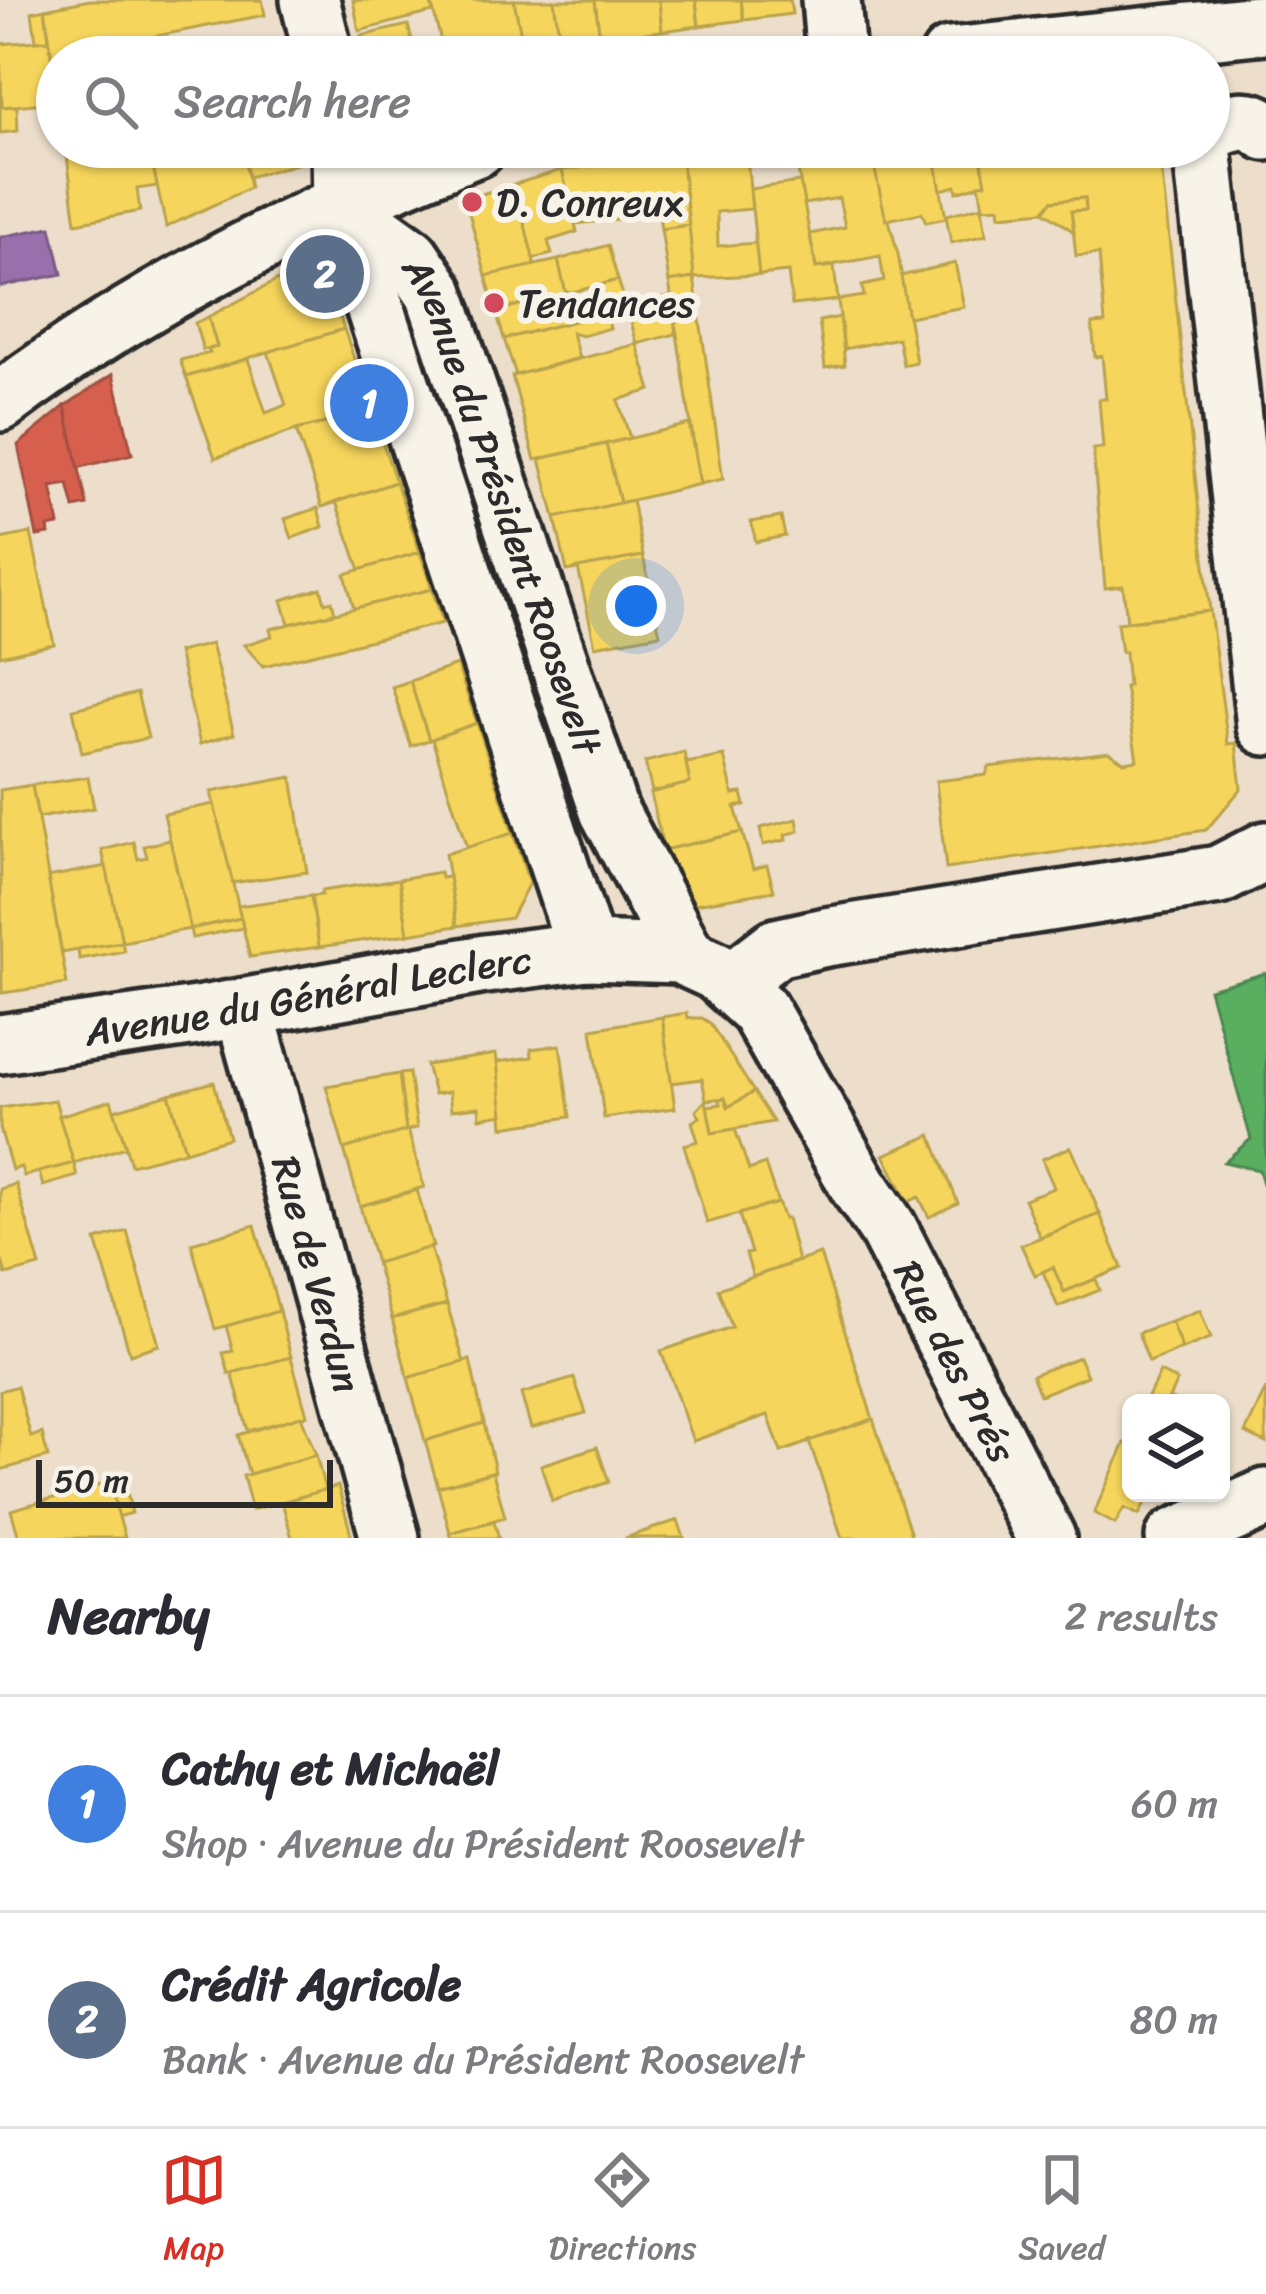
<!DOCTYPE html>
<meta charset="utf-8">
<style>
:root{--surface:#fff;--page:#f2f2f3;--text:#2b2b33;--muted:#7c7c81;--line:#e1e1e2;--accent:#d93025}
body{margin:0;font-family:Sriracha,sans-serif;background:var(--page);color:var(--text)}
.controls{position:absolute;right:36px;bottom:36px;display:grid;overflow:hidden;border-radius:18px;box-shadow:0 3px 9px #0004}
.controls button{width:108px;height:108px;display:grid;place-items:center;padding:0;border:0;border-bottom:3px solid var(--line);background:var(--surface);color:var(--text);font:60px sans-serif}
.scale{position:absolute;left:36px;bottom:30px;width:297px;box-sizing:border-box;padding-left:12px;border:6px solid #2b2b2b;border-top:0;font-size:33px;line-height:42px;white-space:nowrap;color:#2b2b2b;-webkit-text-stroke:9px #f7f3e8;paint-order:stroke}
.you{position:absolute;left:636px;top:606px;width:42px;height:42px;margin:-30px;border:9px solid #fff;border-radius:50%;background:#1a73e8;box-shadow:0 0 0 18px #1a73e833}
.badge{display:grid;place-items:center;width:78px;height:78px;border-radius:50%;background:var(--accent);color:#fff;font-size:39px;font-weight:700}
.pin{position:absolute;translate:-50% -50%;border:6px solid #fff;box-shadow:0 3px 12px #0006}
.list{margin:0;padding:0;list-style:none}
h2{display:flex;justify-content:space-between;align-items:center;height:156px;margin:0;padding:0 48px;font-size:51px}
h2 small{font-size:39px;font-weight:400;color:var(--muted)}
.list li{display:grid;grid-template-columns:78px 1fr auto;gap:36px;align-items:center;box-sizing:border-box;height:216px;padding:0 48px;border-top:3px solid var(--line)}
.list b{display:block;font-size:45px;white-space:nowrap}
.list p{margin:0;font-size:39px;white-space:nowrap;color:var(--muted)}
.list em{font-size:39px;font-style:normal;color:var(--muted)}
.icon{flex:none;width:66px;height:66px;fill:none;stroke:currentColor;stroke-width:2;stroke-linecap:round;stroke-linejoin:round}
.map{position:relative;flex:none;width:1266px;height:1538px;overflow:hidden}
.search{position:absolute;background:var(--surface);box-shadow:0 3px 9px #0004;left:36px;right:36px;top:36px;height:132px;display:flex;align-items:center;gap:30px;box-sizing:border-box;padding:0 42px;border-radius:66px;color:var(--muted);font-size:45px}
.sheet{height:588px;background:var(--surface)}
nav{display:flex;justify-content:space-around;align-items:center;box-sizing:border-box;height:168px;border-top:3px solid var(--line);background:var(--surface);font-size:33px;color:var(--muted)}
nav a{display:grid;justify-items:center;gap:6px}
nav .on{color:var(--accent)}
.map>svg:first-child{display:block}
.homes{fill:#f6d55c;stroke:#b9a24d;stroke-width:3}
.shops{fill:#d6604d;stroke:#a35043;stroke-width:3}
.offices{fill:#9970ab;stroke:#785b85;stroke-width:3}
.public{fill:#5aae61;stroke:#4c8751;stroke-width:3}
.lines{fill:none;stroke-linecap:round;stroke-linejoin:round}
.minor-casing{stroke:#2b2b2b;stroke-width:66}
.minor{stroke:#f7f3e8;stroke-width:57}
.poi-dot{fill:#d1495b;stroke:#f7f3e8;stroke-width:4.5}
.labels{text-anchor:middle;dominant-baseline:central;stroke-width:12;stroke-linejoin:round;paint-order:stroke}
.poi-label{font-size:39px;fill:#2b2b2b;stroke:#f7f3e8;text-anchor:start}
.street-label{font-size:39px;fill:#2b2b2b;stroke:#f7f3e8}
</style>
<div class="map">
<svg width="1266" height="1538" viewBox="0 0 1266 1538">
<rect width="100%" height="100%" fill="#ecdeca"/>
<filter id="ink" filterUnits="userSpaceOnUse"><feTurbulence type="fractalNoise" baseFrequency=".00833" numOctaves="2"/><feDisplacementMap in="SourceGraphic" scale="24" xChannelSelector="R" yChannelSelector="G"/><feConvolveMatrix kernelMatrix="1 2 1 2 8 2 1 2 1" color-interpolation-filters="sRGB"/></filter>
<g filter="url(#ink)">
<g class="homes">
<path d="M90,0H262L265,15L151,37L154,57H57V91L45,9Z"/>
<path d="M353,0H430L433,12L359,31Z"/>
<path d="M437,0H514L526,57H445L431,2Z"/>
<path d="M514,0H554L561,47L525,55Z"/>
<path d="M554,0H595L600,38L561,47Z"/>
<path d="M595,0H659L662,31L600,38Z"/>
<path d="M659,0H696L699,26L662,31Z"/>
<path d="M696,0H741L744,20L699,26Z"/>
<path d="M741,0H790L792,14L744,20Z"/>
<path d="M45,9L49,40L36,41L32,12Z"/>
<path d="M408,25L414,48L408,57H368L361,36Z"/>
<path d="M49,40L57,102L2,107L0,44Z"/>
<path d="M261,41L263,52L244,57L181,56Z"/>
<path d="M0,80L2,107L17,106L18,131L0,133Z"/>
<path d="M76,147H149L157,186L137,189L140,211L76,223L66,149Z"/>
<path d="M149,147H190L191,153L201,147H242L250,188L166,227Z"/>
<path d="M242,147H293L297,164L248,177Z"/>
<path d="M722,147H746L752,209L717,212L718,246L756,243L759,275L694,278L681,155L722,151Z"/>
<path d="M794,147H853L854,155L871,152L898,254L916,362L903,365L898,338L844,349L838,300L864,296L862,286L884,281L880,256L816,268L810,234L845,227L839,198L804,204Z"/>
<path d="M895,147H933L946,218L926,222L922,213L886,220L871,152Z"/>
<path d="M933,147H979L986,183L957,192L956,186L941,190Z"/>
<path d="M979,147H1159L1210,611L1127,621L1123,586L1105,588L1093,449L1103,448L1099,399H1106L1102,356L1095,357L1092,324L1105,323L1099,254L1076,256L1071,211L1086,210L1085,198L1052,201L1044,211L1000,215L999,207L983,208L979,184L986,183Z"/>
<path d="M681,155L689,225L661,229L659,214L575,224L562,170Z"/>
<path d="M562,170L577,232L548,241L552,254L533,259L515,184Z"/>
<path d="M800,182L816,268L834,266L838,300L792,305L788,272L759,275L750,189Z"/>
<path d="M515,184L535,266L486,276L468,209L475,196Z"/>
<path d="M1085,198L1086,210L1071,211L1074,232L1044,211L1052,201Z"/>
<path d="M982,206L986,235L951,243L946,215Z"/>
<path d="M689,225L694,278L669,282L661,229Z"/>
<path d="M608,245L618,280L566,294L558,260Z"/>
<path d="M320,258L344,329L186,377L180,360L210,353L208,349L217,347L208,317Z"/>
<path d="M558,260L566,294L496,311L486,276Z"/>
<path d="M955,263L964,307L908,317L901,276Z"/>
<path d="M694,278L723,479L700,484L669,282Z"/>
<path d="M618,280L627,307L599,315L592,287Z"/>
<path d="M570,292L577,320L504,339L496,311Z"/>
<path d="M671,296L676,334L637,344L627,307Z"/>
<path d="M606,313L610,328L582,336L572,333L579,358L516,375L504,339Z"/>
<path d="M208,317L217,347L203,350L195,323Z"/>
<path d="M840,317L845,365L825,368L819,321Z"/>
<path d="M344,329L372,412L296,430L215,458L186,377L248,359L266,413L286,405L268,352Z"/>
<path d="M637,344L651,390L618,400L630,438L535,460L512,376Z"/>
<path d="M372,412L396,482L322,507L296,430Z"/>
<path d="M689,424L700,484L620,503L606,444Z"/>
<path d="M606,444L620,503L555,518L540,459Z"/>
<path d="M396,482L420,552L360,570L336,502Z"/>
<path d="M632,500L643,556L567,571L555,518Z"/>
<path d="M318,508L323,527L292,538L285,519Z"/>
<path d="M781,517L785,536L756,542L751,522Z"/>
<path d="M31,533L54,644L0,656V539Z"/>
<path d="M420,552L432,589L354,609L345,574Z"/>
<path d="M643,556L660,634L595,646L578,568Z"/>
<path d="M321,588L325,603L332,601L335,613L289,624L282,600Z"/>
<path d="M432,589L443,623L263,666L244,645L272,636L270,629Z"/>
<path d="M1210,611L1228,744L1236,743L1241,789L1206,830L946,869L936,781L986,775L989,767L1109,752L1124,762L1137,760L1125,687L1128,686L1125,652H1121L1117,623Z"/>
<path d="M211,644L234,734L200,744L178,652Z"/>
<path d="M457,665L477,723L429,740L410,681Z"/>
<path d="M410,681L429,740L411,746L392,687Z"/>
<path d="M137,693L148,738L82,753L73,709Z"/>
<path d="M477,723L513,833L467,848L432,739Z"/>
<path d="M684,752L690,783L652,792L645,762Z"/>
<path d="M724,756L733,794L742,793L745,805L735,807L742,832L664,850L650,793L690,783L686,763Z"/>
<path d="M88,777L94,808L38,818L32,785Z"/>
<path d="M292,777L307,872L232,883L211,792Z"/>
<path d="M32,785L67,984L2,993L0,790Z"/>
<path d="M214,804L241,918L190,929L164,814Z"/>
<path d="M797,819L799,831L785,835L786,840L763,845L760,828Z"/>
<path d="M742,832L753,869L767,865L774,891L695,904L664,850Z"/>
<path d="M513,833L529,883L511,918L457,926L445,854Z"/>
<path d="M170,840L190,929L122,942L102,850L134,842L138,859L147,857L144,846Z"/>
<path d="M106,866L122,942L62,953L48,877Z"/>
<path d="M440,872L441,878L449,877L457,926L408,934L399,879Z"/>
<path d="M399,879L408,934L319,947L311,896L322,895L321,891Z"/>
<path d="M311,896L319,947L250,957L238,906Z"/>
<path d="M241,918L243,928L192,938L190,929Z"/>
<path d="M122,942L124,951L79,959L78,949Z"/>
<path d="M687,1013L688,1018H702L710,1023L754,1092L728,1107L725,1098L706,1100L702,1079L671,1083L662,1017Z"/>
<path d="M662,1017L675,1108L604,1118L592,1029Z"/>
<path d="M560,1045L570,1117L503,1127L497,1062L532,1057L531,1049Z"/>
<path d="M496,1054L503,1114L480,1118L479,1107L451,1110L449,1092L434,1094L426,1065Z"/>
<path d="M409,1073L417,1128L406,1131L399,1074Z"/>
<path d="M399,1074L406,1131L344,1149L326,1086Z"/>
<path d="M214,1082L229,1138L185,1151L169,1094Z"/>
<path d="M754,1092L773,1122L712,1133L707,1106L721,1104L719,1099L725,1098L728,1107Z"/>
<path d="M169,1094L185,1151L131,1165L114,1110Z"/>
<path d="M55,1100L74,1163L24,1176L21,1167L12,1170L0,1128V1108Z"/>
<path d="M111,1100L126,1147L74,1163L59,1116Z"/>
<path d="M706,1100L712,1133L735,1129L749,1170L765,1164L778,1203L707,1223L684,1145L698,1141L692,1122L700,1117L696,1111Z"/>
<path d="M408,1130L424,1187L360,1206L344,1149Z"/>
<path d="M931,1135L958,1203L929,1217L919,1197L908,1202L884,1155Z"/>
<path d="M1071,1147L1100,1214L1040,1237L1024,1199L1054,1188L1042,1159Z"/>
<path d="M74,1163L77,1176L43,1186L39,1172Z"/>
<path d="M16,1184L40,1266L6,1275L0,1254V1189Z"/>
<path d="M417,1190L433,1247L376,1263L360,1206Z"/>
<path d="M778,1203L784,1219L787,1218L798,1261L753,1277L746,1254L751,1253L739,1214Z"/>
<path d="M1100,1214L1122,1268L1064,1292L1053,1267L1035,1275L1021,1245Z"/>
<path d="M255,1225L279,1311L215,1329L191,1243Z"/>
<path d="M127,1231L159,1345L130,1354L96,1240Z"/>
<path d="M430,1247L447,1304L392,1319L376,1263Z"/>
<path d="M820,1254L873,1419L781,1452L768,1415L693,1441L661,1351L732,1327L718,1289Z"/>
<path d="M1053,1267L1064,1292L1096,1279L1100,1290L1058,1307L1043,1272Z"/>
<path d="M447,1304L464,1362L408,1378L392,1319Z"/>
<path d="M1200,1310L1211,1338L1182,1349L1171,1321Z"/>
<path d="M279,1311L291,1357L229,1374L223,1353L233,1351L226,1326Z"/>
<path d="M1171,1321L1182,1349L1149,1362L1138,1333Z"/>
<path d="M291,1357L307,1415L248,1431L232,1373Z"/>
<path d="M1079,1357L1087,1376L1040,1395L1032,1375Z"/>
<path d="M470,1360L484,1423L425,1441L408,1378Z"/>
<path d="M1160,1372L1177,1381L1169,1398L1180,1403H1145Z"/>
<path d="M574,1378L586,1413L531,1428L521,1394Z"/>
<path d="M17,1386L31,1437L42,1433L48,1457L0,1470V1391Z"/>
<path d="M1266,1389V1443L1245,1433Z"/>
<path d="M301,1416L316,1455L249,1474L238,1435Z"/>
<path d="M873,1419L912,1538H842L809,1441Z"/>
<path d="M484,1423L495,1471L438,1487L425,1441Z"/>
<path d="M1125,1443L1131,1446V1493H1150L1139,1515L1124,1508L1115,1524L1094,1513Z"/>
<path d="M597,1447L609,1482L552,1501L541,1465Z"/>
<path d="M316,1455L325,1490L252,1510L243,1476Z"/>
<path d="M493,1472L505,1517L450,1533L438,1487Z"/>
<path d="M123,1478L132,1513L118,1517L109,1482Z"/>
<path d="M109,1482L125,1538H19L11,1510Z"/>
<path d="M338,1486L352,1538H292L282,1502Z"/>
<path d="M678,1520L684,1538H625Z"/>
<path d="M494,1521L499,1538H452L450,1533Z"/>
</g>
<g class="shops">
<path d="M113,374L132,454L78,468L65,406Z"/>
<path d="M65,406L87,505L74,508L68,484L51,487L59,525L48,527L49,534L37,536L18,445Z"/>
</g>
<path class="offices" d="M51,227L62,274L0,287V237Z"/>
<path class="public" d="M1266,973V1194L1259,1170L1224,1162L1251,1139L1209,989Z"/>
<g class="lines">
<defs>
<g id="minor">
<path d="M310,0L324,57"/>
<path d="M831,0L836,57"/>
<path d="M950,57L1266,24"/>
<path d="M1209,131C1229,123 1248,114 1266,131"/>
<path d="M341,147L342,207L587,951"/>
<path d="M1202,147L1266,726"/>
<path id="s1" d="M342,207L410,256L435,293L609,811L686,956"/>
<path d="M0,402C144,293 310,214 477,147"/>
<path d="M732,982L776,948L826,937L1219,875L1266,851"/>
<path id="s2" d="M244,1008L390,1538"/>
<path id="s3" d="M0,1044L197,1016L485,964L587,951L679,954L716,971L759,1010L859,1186L888,1229L1046,1538"/>
<path d="M1175,1538L1266,1498"/>
</g>
</defs>
<use href="#minor" class="minor-casing"/>
<use href="#minor" class="minor"/>
</g>
</g>
<g class="poi-dot">
<circle cx="472" cy="202" r="12"/>
<circle cx="494" cy="303" r="12"/>
</g>
<g class="labels">
<g class="poi-label">
<text x="496" y="202">D. Conreux</text>
<text x="518" y="303">Tendances</text>
</g>
<g class="street-label">
<text stroke="none"><textPath href="#s1" startOffset="351">Avenue du Président Roosevelt</textPath></text>
<text stroke="none"><textPath href="#s3" startOffset="312">Avenue du Général Leclerc</textPath></text>
<text stroke="none"><textPath href="#s2" startOffset="276">Rue de Verdun</textPath></text>
<text stroke="none"><textPath href="#s3" startOffset="1188">Rue des Prés</textPath></text>
</g>
</g>
</svg>
<div class="controls">
<button><svg class="icon" aria-label="layers" viewBox="0 0 24 24"><path d="M12 4l9 5-9 5-9-5zM3 14l9 5 9-5"/></svg></button>
</div>
<div class="scale">50 m</div>
<div class="you"></div>
<div class="pin badge" style="left:369px;top:403px;background:#3f7fe0">1</div>
<div class="pin badge" style="left:325px;top:274px;background:#5c6f8a">2</div>
<div class="search"><svg class="icon" aria-label="search" viewBox="0 0 24 24"><circle cx="10" cy="10" r="6"/><path d="M15 15l6 6"/></svg>Search here</div>
</div>
<section class="sheet">
<h2>Nearby<small>2 results</small></h2>
<ul class="list">
<li><span class="badge" style="background:#3f7fe0">1</span><div><b>Cathy et Michaël</b><p>Shop · Avenue du Président Roosevelt</p></div><em>60 m</em></li>
<li><span class="badge" style="background:#5c6f8a">2</span><div><b>Crédit Agricole</b><p>Bank · Avenue du Président Roosevelt</p></div><em>80 m</em></li>
</ul>
</section>
<nav>
<a class="on"><svg class="icon" aria-label="map" viewBox="0 0 24 24"><path d="M3 6l6-2 6 2 6-2v14l-6 2-6-2-6 2zM9 4v14M15 6v14"/></svg>Map</a>
<a><svg class="icon" aria-label="directions" viewBox="0 0 24 24"><path d="M12 3l9 9-9 9-9-9zM9 14v-3h6M13 9l2 2-2 2"/></svg>Directions</a>
<a><svg class="icon" aria-label="saved" viewBox="0 0 24 24"><path d="M7 4h10v16l-5-4-5 4z"/></svg>Saved</a>
</nav>
